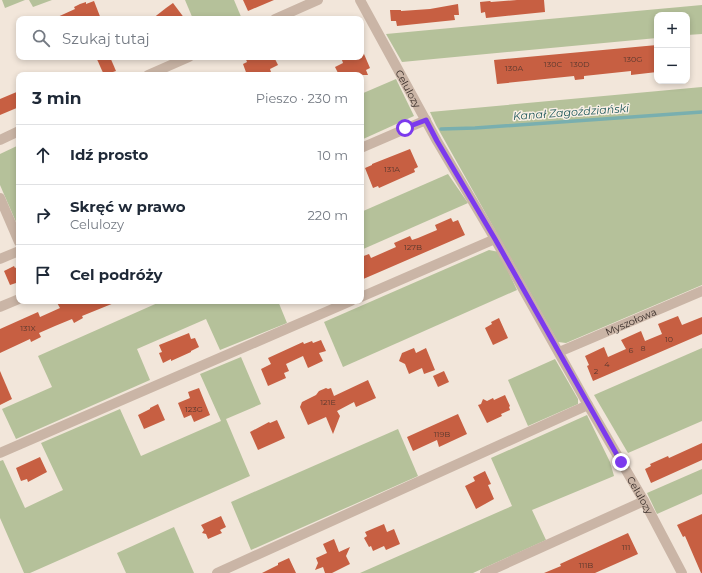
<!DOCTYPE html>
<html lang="pl">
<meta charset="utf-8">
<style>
:root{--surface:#fff;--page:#f2f2f3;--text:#1f2937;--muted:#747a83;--line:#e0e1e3}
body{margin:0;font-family:Montserrat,sans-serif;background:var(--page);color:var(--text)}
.controls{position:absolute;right:12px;top:12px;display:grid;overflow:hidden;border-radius:8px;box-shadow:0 2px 6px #0003}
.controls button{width:36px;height:36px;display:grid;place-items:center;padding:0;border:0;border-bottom:1px solid var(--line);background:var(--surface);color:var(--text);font:20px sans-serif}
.stop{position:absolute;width:12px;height:12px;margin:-9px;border:3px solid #7c3aed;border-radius:50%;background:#fff}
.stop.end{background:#7c3aed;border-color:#fff;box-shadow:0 1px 4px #0008}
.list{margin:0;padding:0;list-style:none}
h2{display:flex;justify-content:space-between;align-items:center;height:52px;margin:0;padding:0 16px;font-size:17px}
h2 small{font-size:13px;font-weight:400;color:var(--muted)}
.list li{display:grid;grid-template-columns:26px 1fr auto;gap:12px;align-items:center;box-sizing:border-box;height:60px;padding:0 16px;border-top:1px solid var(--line)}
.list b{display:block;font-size:15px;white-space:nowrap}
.list p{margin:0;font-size:13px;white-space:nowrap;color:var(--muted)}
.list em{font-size:13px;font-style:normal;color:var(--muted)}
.icon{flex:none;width:22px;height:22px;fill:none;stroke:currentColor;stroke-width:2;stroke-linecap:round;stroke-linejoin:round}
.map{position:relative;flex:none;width:702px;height:573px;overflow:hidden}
.search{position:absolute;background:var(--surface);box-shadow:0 2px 6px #0003;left:16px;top:16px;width:348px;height:44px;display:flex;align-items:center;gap:10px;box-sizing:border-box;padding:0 14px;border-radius:8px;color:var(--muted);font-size:15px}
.panel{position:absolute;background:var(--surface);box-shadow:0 2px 6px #0003;left:16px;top:72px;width:348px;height:232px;border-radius:8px}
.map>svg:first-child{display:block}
.green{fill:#b5c19a}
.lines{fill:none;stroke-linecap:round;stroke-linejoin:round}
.stream{stroke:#79afaf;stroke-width:3.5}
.building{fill:#c75f42}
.minor{stroke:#cab5a6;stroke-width:10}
.route{stroke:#7c3aed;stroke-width:5}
.labels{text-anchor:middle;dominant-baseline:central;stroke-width:3;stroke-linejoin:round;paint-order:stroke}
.number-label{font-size:8px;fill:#5a382e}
.street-label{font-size:10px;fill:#362b27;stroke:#faf0e6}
.water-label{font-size:11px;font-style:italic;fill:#1c5658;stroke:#faf0e6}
</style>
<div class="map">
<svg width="702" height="573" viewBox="0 0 702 573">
<rect width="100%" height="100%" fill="#f2e6da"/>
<g class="green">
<path d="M2,0H25L5,8Z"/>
<path d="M29,0H52L33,7Z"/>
<path d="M185,0H234L242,19H193Z"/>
<path d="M702,5V34L687,35V15H657V38L402,62L386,34Z"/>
<path d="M396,79L414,116L361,140V94Z"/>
<path d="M702,87V285L566,343L558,342L436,125L430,112Z"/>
<path d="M19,145V229L0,185V154Z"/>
<path d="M448,174L468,203L361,250V212Z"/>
<path d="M489,250L499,252L517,290L343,367L324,322Z"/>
<path d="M162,301H278L287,323L220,350L206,319L137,349L150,380L16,439L2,409L52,387L38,356Z"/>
<path d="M702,348V421L628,453L594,395Z"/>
<path d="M241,357L261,404L226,419L250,476L30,573H24L0,518V461L3,460L25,508L63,490L41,443L120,409L141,456L221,421L200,374Z"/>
<path d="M555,359L578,399V404L528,426L508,380Z"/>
<path d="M587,415L610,462L614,476L532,510L546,540L473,573H360L512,506L491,458Z"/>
<path d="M398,429L418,476L251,550L231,502Z"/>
<path d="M702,469V494L657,514L647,493Z"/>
<path d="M174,527L194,573H126L117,553Z"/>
</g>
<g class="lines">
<path class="stream" d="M441,129L475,128L702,112"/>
</g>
<g class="building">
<path d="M243,0H274L248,11Z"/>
<path d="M517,0H544L545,12L486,18L485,12L481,13L480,2L490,1L491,2Z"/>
<path d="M94,1L101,19H53L75,9L74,7L80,4L86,2V4Z"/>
<path d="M173,3L185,19H152L166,8Z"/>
<path d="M458,4L459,15H454L455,20L397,26L396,21H391L390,10H401V11L430,9Z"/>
<path d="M657,45V72L631,75V71L584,76V79L575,80L574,76L497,84L494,60Z"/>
<path d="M364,54L370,68L366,70L368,75H339L335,67L343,63L341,57H361V55Z"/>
<path d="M96,57H110L116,71L104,75Z"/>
<path d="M245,57H274L278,65L270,69L272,75H247L243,64L247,62Z"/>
<path d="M19,91V107L0,115V99Z"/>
<path d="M410,149L418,167L414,169L415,172L379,188L378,186L373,188L365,168L372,165V164Z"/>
<path d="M451,218L453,222L458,220L465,235L361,280V257L369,254L371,258L396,247L394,243L410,236L412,240L418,238L437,230L435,225Z"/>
<path d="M14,266L15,268L19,266V282L10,285L4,271Z"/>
<path d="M56,301H119L82,316L83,318L74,323L72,319L55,326L39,333L41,337L31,342L30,339L0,353V329L38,312L40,317L60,308Z"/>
<path d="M678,316L682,325L702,317V334L593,381L587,366L589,365L585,356L604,347L608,357L626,349L621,340L641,331L645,341L662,334L658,324Z"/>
<path d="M499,318L508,338L493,345L485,328L492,324L491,322Z"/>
<path d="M189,333L191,339L195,338L199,347L191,351V352L171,361V359L163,363L159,353L162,352L159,345Z"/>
<path d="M321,340L326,351L319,353L323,361L308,368L303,356L286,364L289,371L284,373L286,378L268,386L261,369L271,364L268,358L303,342L304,344L312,341L313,343Z"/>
<path d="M414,348L416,353L426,348L435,370L424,374L422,368L409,374L405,364L399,361L402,353Z"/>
<path d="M0,371L12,399L0,405Z"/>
<path d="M444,371L449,382L438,387L433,376Z"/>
<path d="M368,380L376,398L356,407L354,402L337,411L340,416L333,434L326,417L308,425L300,407L302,402L316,395L319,391L326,388L328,389L331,388L334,396Z"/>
<path d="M199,388L210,415L194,422L191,415L184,418L178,403L190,398L188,392Z"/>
<path d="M505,395L510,406L509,407L510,410L501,414L502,416L487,423L478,405L481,404L483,399L487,401L493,398L494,400Z"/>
<path d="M158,404L165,420L144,429L138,415L150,409V408Z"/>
<path d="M458,414L467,434L439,447L437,440L413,451L407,437Z"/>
<path d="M277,420L285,438L258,450L250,432L269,422L270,423Z"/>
<path d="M702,443V460L651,483L645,469L651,466L650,464L668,456L669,458Z"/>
<path d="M40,457L47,472L28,482L27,479L21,481L16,468Z"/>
<path d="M485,471L491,484L488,485L494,499L476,509L465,486L475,481L473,477Z"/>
<path d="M702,514V573H701L685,536L683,537L677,525Z"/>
<path d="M221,516L226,527L220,530L222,533L208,539L206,534L202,533L204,530L201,525Z"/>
<path d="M384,524L387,532L394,529L400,544L386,550L384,546L373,551L371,546L369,547L364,538L367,536L365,532Z"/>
<path d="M628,533L638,554L595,573H544L561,566L560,564Z"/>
<path d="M334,539L339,552L350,547L346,556L350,564L332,573H325L323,567L315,570L318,563L316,558L327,553L323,544Z"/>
<path d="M289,558L296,573H262L278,565V563Z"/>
</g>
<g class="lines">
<g class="minor">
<path id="s1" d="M360,0L437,141L495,239L588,405L644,501L682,573"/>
<path d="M275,19L318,0"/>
<path d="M148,75L189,57"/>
<path d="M0,140L19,131"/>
<path d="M361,148L426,120"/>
<path d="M0,198L19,242"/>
<path d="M0,259L19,251"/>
<path d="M361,297L495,239"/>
<path d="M0,307L19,299"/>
<path id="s2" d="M559,352L702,291"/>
<path d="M0,453L351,301"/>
<path d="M217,573L588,405"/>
<path d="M485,573L644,501"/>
</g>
</g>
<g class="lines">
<path class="route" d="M405,128L426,120L437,141L495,239L621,462"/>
</g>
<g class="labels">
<g class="number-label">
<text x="633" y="59">130G</text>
<text x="553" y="64">130C</text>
<text x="580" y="64">130D</text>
<text x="514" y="68">130A</text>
<text x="392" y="169">131A</text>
<text x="413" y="247">127B</text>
<text x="28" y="328">131X</text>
<text x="669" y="339">10</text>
<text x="643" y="348">8</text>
<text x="631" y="350">6</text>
<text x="607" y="364">4</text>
<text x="596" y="371">2</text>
<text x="328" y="402">121E</text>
<text x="194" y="409">123G</text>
<text x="442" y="434">119B</text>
<text x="626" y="547">111</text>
<text x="586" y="565">111B</text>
</g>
<g class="street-label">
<text stroke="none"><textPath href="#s1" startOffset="101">Celulozy</textPath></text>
<text stroke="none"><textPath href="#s2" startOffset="78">Myszołowa</textPath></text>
<text stroke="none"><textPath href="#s1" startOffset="569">Celulozy</textPath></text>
</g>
<g class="water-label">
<text transform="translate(571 112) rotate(-4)">Kanał Zagoździański</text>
</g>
</g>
</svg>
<div class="controls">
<button>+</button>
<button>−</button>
</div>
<div class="stop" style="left:405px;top:128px"></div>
<div class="stop end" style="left:621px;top:462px"></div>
<div class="search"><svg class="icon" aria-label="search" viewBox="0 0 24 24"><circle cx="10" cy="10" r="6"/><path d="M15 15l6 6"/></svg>Szukaj tutaj</div>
<section class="panel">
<h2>3 min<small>Pieszo · 230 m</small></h2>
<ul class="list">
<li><svg class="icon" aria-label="ahead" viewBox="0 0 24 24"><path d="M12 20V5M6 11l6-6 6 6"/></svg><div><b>Idź prosto</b></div><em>10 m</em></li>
<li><svg class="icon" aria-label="right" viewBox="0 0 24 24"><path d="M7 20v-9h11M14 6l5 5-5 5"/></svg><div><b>Skręć w prawo</b><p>Celulozy</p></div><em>220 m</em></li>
<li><svg class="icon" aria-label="arrive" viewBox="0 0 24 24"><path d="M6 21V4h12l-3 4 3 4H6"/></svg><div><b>Cel podróży</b></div></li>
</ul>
</section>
</div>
